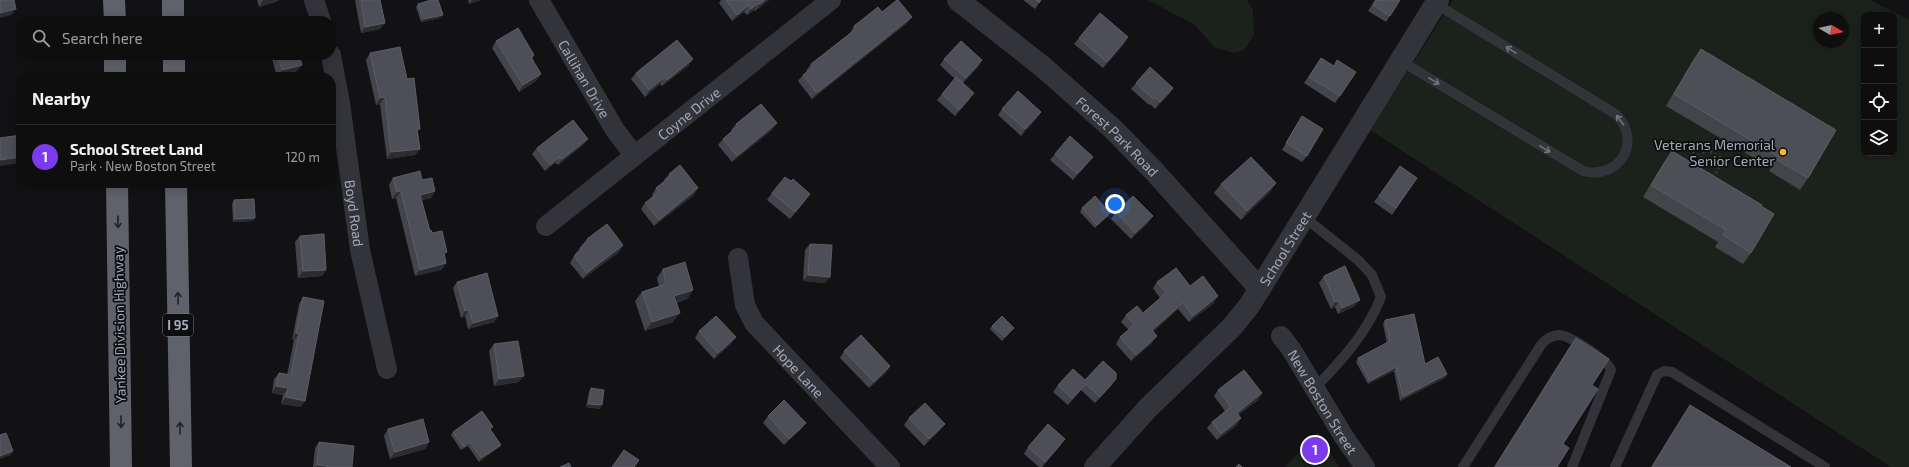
<!DOCTYPE html>
<meta charset="utf-8">
<style>
:root{--surface:#0e0e0f;--page:#1c1c1d;--text:#f1f3f6;--muted:#9b9c9e;--line:#2e2e2f;--accent:#7c3aed}
body{margin:0;font-family:"Exo 2",sans-serif;background:var(--page);color:var(--text)}
.controls{position:absolute;right:12px;top:12px;display:grid;overflow:hidden;border-radius:8px;box-shadow:0 2px 10px #0003}
.controls button{width:36px;height:36px;display:grid;place-items:center;padding:0;border:0;border-bottom:1px solid var(--line);background:var(--surface);color:var(--text);font:20px sans-serif}
.compass{position:absolute;left:1813px;top:12px;width:36px;height:36px;border-radius:50%;background:var(--surface);box-shadow:0 2px 10px #0003;rotate:99deg}
.you{position:absolute;left:1115px;top:204px;width:14px;height:14px;margin:-10px;border:3px solid #fff;border-radius:50%;background:#1a73e8;box-shadow:0 0 0 6px #1a73e833}
.badge{display:grid;place-items:center;width:26px;height:26px;border-radius:50%;background:var(--accent);color:#fff;font-size:13px;font-weight:700}
.pin{position:absolute;translate:-50% -50%;border:2px solid #fff;box-shadow:0 1px 4px #0006}
.list{margin:0;padding:0;list-style:none}
h2{display:flex;justify-content:space-between;align-items:center;height:52px;margin:0;padding:0 16px;font-size:17px}
h2 small{font-size:13px;font-weight:400;color:var(--muted)}
.list li{display:grid;grid-template-columns:26px 1fr auto;gap:12px;align-items:center;box-sizing:border-box;height:64px;padding:0 16px;border-top:1px solid var(--line)}
.list b{display:block;font-size:15px;white-space:nowrap}
.list p{margin:0;font-size:13px;white-space:nowrap;color:var(--muted)}
.list em{font-size:13px;font-style:normal;color:var(--muted)}
.icon{flex:none;width:22px;height:22px;fill:none;stroke:currentColor;stroke-width:2;stroke-linecap:round;stroke-linejoin:round}
.map{position:relative;flex:none;width:1909px;height:467px;overflow:hidden}
.search{position:absolute;background:var(--surface);box-shadow:0 2px 10px #0003;left:16px;top:16px;width:320px;height:44px;display:flex;align-items:center;gap:10px;box-sizing:border-box;padding:0 14px;border-radius:16px;color:var(--muted);font-size:15px}
.panel{position:absolute;background:var(--surface);box-shadow:0 2px 10px #0003;left:16px;top:72px;width:320px;height:116px;border-radius:16px}
.map>svg:first-child{display:block}
.green{fill:#1a221b;fill-rule:evenodd}
.lines{fill:none;stroke-linecap:round;stroke-linejoin:round}
.path{stroke:#393b41;stroke-width:2.5;stroke-dasharray:2 3;stroke-linecap:butt}
.service{stroke:#33343a;stroke-width:10}
.minor{stroke:#33343a;stroke-width:20}
.tertiary{stroke:#33343a;stroke-width:22}
.motorway{stroke:#5f626b;stroke-width:22}
.wall{fill:#43454a}
.shaded-wall{fill:#2b2c30}
.building{fill:#4e4f56;stroke:#5b5d65}
.oneway{stroke:#71747e}
.oneway2{stroke:#222226}
.poi-dot{fill:#ffb520;stroke:#0d0d0f;stroke-width:1.5}
.labels{text-anchor:middle;dominant-baseline:central;stroke-width:3.5;stroke-linejoin:round;paint-order:stroke}
.shield{fill:#0d0d0f;stroke:#767a84;stroke-width:1}
.shield-label{font-size:13px;font-weight:bold;fill:#a3a9b6}
.street-label{font-size:14px;fill:#a3a9b6;stroke:#0d0d0f}
.poi-label{font-size:14px;fill:#a3a9b6;stroke:#0d0d0f;text-anchor:end}
</style>
<div class="map">
<svg width="1909" height="467" viewBox="0 0 1909 467">
<rect width="100%" height="100%" fill="#121214"/>
<g class="green">
<path d="M1148,0H1247L1253,10L1254,35L1244,50L1235,53L1215,48L1195,25Z"/>
<path d="M1453,0H1870L1909,20V467H1891L1370,130ZM1864,15H1894V153H1864ZM1819,18H1843V42H1819Z"/>
<path d="M1318,432L1339,467H1285Z"/>
</g>
<g class="lines">
<g class="path">
<path d="M1675,142L1701,157"/>
<path d="M1706,149L1724,159L1714,176L1696,166Z"/>
</g>
<g class="service">
<path d="M1401,61L1583,171C1619,180 1642,143 1617,115L1436,4"/>
<path d="M1304,217L1358,260L1372,275L1381,297C1367,333 1341,361 1315,388"/>
<path d="M1463,467L1541,345C1546,339 1552,335 1560,335C1570,336 1608,360 1611,370L1572,467"/>
<path d="M1615,467L1657,375L1664,371L1672,372L1825,467"/>
</g>
<g class="minor">
<path d="M314,0L321,21"/>
<path id="s1" d="M539,0L615,130L634,155"/>
<path id="s2" d="M331,55L340,103L360,250L387,369"/>
<path id="s3" d="M546,226L831,0"/>
<path id="s4" d="M738,258L745,305L754,323L890,467"/>
<path id="s5" d="M1281,336L1291,349L1344,437L1365,467"/>
</g>
<g class="tertiary">
<path id="s6" d="M958,0L1043,67L1113,129L1153,170L1260,289"/>
<path id="s7" d="M1095,467L1148,408L1231,328L1249,306L1438,0"/>
</g>
<g class="motorway">
<path d="M114,0L115,21"/>
<path d="M173,0V21"/>
<path d="M115,55V77"/>
<path d="M174,55V77"/>
<path d="M117,183L121,467"/>
<path d="M176,183L181,467"/>
</g>
</g>
<g class="wall">
<path d="M257,0H279L278,1L259,7Z"/>
<path d="M355,0H380L385,23L380,29L361,33Z"/>
<path d="M468,0H481L469,4Z"/>
<path d="M721,0H769L755,11L754,10L747,15L744,12L732,21L719,3Z"/>
<path d="M1023,0H1041L1035,9Z"/>
<path d="M1375,0H1400L1386,22L1368,11Z"/>
<path d="M418,4L440,18L421,22L416,7Z"/>
<path d="M882,12L907,23L812,99L798,81L803,75L807,72L806,71L811,64L850,33L854,26Z"/>
<path d="M1079,38L1124,44L1103,68L1074,44Z"/>
<path d="M496,41L534,55L532,59L541,74L536,81L519,92L492,48Z"/>
<path d="M1701,49L1808,178L1800,190L1769,171L1771,168L1666,106L1693,60Z"/>
<path d="M370,53L418,132L420,149L415,155L387,159L380,104L376,105L366,60Z"/>
<path d="M271,55H299L297,71L277,77Z"/>
<path d="M1321,58L1340,96L1335,103L1304,83Z"/>
<path d="M693,59L688,66L662,86L660,84L645,97L631,79L636,73Z"/>
<path d="M944,59L982,60L978,67L963,83L969,100L955,116L937,100L942,94L955,79L940,65Z"/>
<path d="M1136,83L1173,88L1169,94L1155,109L1150,104L1149,105L1131,89Z"/>
<path d="M1002,109L1037,118L1021,136L998,115Z"/>
<path d="M1302,116L1307,156L1302,162L1282,150Z"/>
<path d="M736,124L772,130L732,162L718,145L723,139L732,131L731,130Z"/>
<path d="M583,145L558,165L555,163L545,171L532,154L537,148Z"/>
<path d="M1672,151L1761,206L1751,253L1743,264L1715,247L1718,242L1643,197L1664,162Z"/>
<path d="M1055,154L1088,163L1073,180L1050,160Z"/>
<path d="M1400,166L1417,178L1392,215L1374,202Z"/>
<path d="M669,174L694,195L654,226L641,209L645,203L653,196L652,195L656,188L665,181L664,180Z"/>
<path d="M393,178L422,180L435,191L431,198L422,200L430,231L432,233L446,263L441,270L415,276L396,198L392,199L389,185Z"/>
<path d="M1276,183L1270,192L1241,220L1214,193L1221,184Z"/>
<path d="M772,193L806,200L790,219L767,200Z"/>
<path d="M234,200L253,221L233,222L232,204Z"/>
<path d="M1082,208L1110,213L1108,216L1095,228L1080,212Z"/>
<path d="M1116,212L1148,223L1131,239L1111,219Z"/>
<path d="M300,236L326,270L322,276L298,278L295,242Z"/>
<path d="M587,239L623,245L619,252L583,279L570,263L574,256L576,255L575,254L580,248L583,246L582,245Z"/>
<path d="M810,244L830,277L825,283L803,281L805,250Z"/>
<path d="M663,269L693,290L687,299L676,303L673,322L645,331L635,301L642,292L659,286L657,278Z"/>
<path d="M1324,276L1355,306L1338,314L1335,307L1331,309L1319,283Z"/>
<path d="M457,282L498,316L494,322L468,329L465,316L461,318L453,288Z"/>
<path d="M1157,282L1190,286L1214,303L1189,322L1178,309L1153,332L1152,343L1131,361L1116,344L1120,337L1129,330L1121,322L1126,315L1143,313L1160,298L1153,288Z"/>
<path d="M303,297L301,407L281,404L283,395L272,393L274,379L279,373L287,375L294,340H292L299,304Z"/>
<path d="M1385,320L1425,364L1447,374L1445,378L1400,401L1394,371L1368,384L1356,362L1358,358L1387,343L1383,324Z"/>
<path d="M992,326L1014,328L1002,341L990,329Z"/>
<path d="M699,331L731,344L714,359L695,338Z"/>
<path d="M1576,338L1592,385L1563,444L1557,467H1494L1568,349Z"/>
<path d="M494,344L519,382L494,386L489,351Z"/>
<path d="M844,351L890,366L886,373L869,388L840,358Z"/>
<path d="M1085,380L1112,385L1095,403L1081,390L1068,405L1053,392L1058,385Z"/>
<path d="M591,388L600,409L586,407L589,392Z"/>
<path d="M1218,390L1258,400L1238,415L1237,425L1217,440L1207,428L1212,422L1225,411L1214,396Z"/>
<path d="M1690,405L1791,467H1651L1682,417Z"/>
<path d="M768,416L806,423L801,429L784,445L763,423Z"/>
<path d="M909,418L940,430L924,446L904,425Z"/>
<path d="M388,429L429,442L425,449L390,459L384,436Z"/>
<path d="M490,430L501,445L498,448L479,462L468,446L461,450L451,435L453,432Z"/>
<path d="M319,442L352,467H313L315,448Z"/>
<path d="M1061,445L1042,467H1039L1024,454L1028,447Z"/>
</g>
<g class="shaded-wall">
<path d="M263,0H279L278,1L259,7Z"/>
<path d="M472,0H481L469,4Z"/>
<path d="M765,0H769L755,11L760,4Z"/>
<path d="M759,3L754,10L747,15L751,9Z"/>
<path d="M749,5L744,12L732,21L737,15Z"/>
<path d="M16,9L12,15L0,18V13Z"/>
<path d="M443,15L440,18L421,22L423,19Z"/>
<path d="M912,17L907,23L812,99L817,93Z"/>
<path d="M385,23L380,29L361,33L365,27Z"/>
<path d="M1128,37L1124,44L1103,68L1107,62Z"/>
<path d="M693,59L688,66L662,86L667,80Z"/>
<path d="M982,60L978,67L961,85L966,78Z"/>
<path d="M302,65L297,71L277,77L282,70Z"/>
<path d="M541,74L536,81L519,92L523,85Z"/>
<path d="M665,77L660,84L645,97L649,90Z"/>
<path d="M1173,88L1169,94L1155,109L1160,102Z"/>
<path d="M974,93L969,100L955,116L959,110Z"/>
<path d="M385,97L380,104L376,105L380,98Z"/>
<path d="M1041,112L1037,118L1021,136L1025,129Z"/>
<path d="M777,123L772,130L732,162L737,156Z"/>
<path d="M588,139L583,145L558,165L562,159Z"/>
<path d="M420,149L415,155L387,159L391,152Z"/>
<path d="M21,157V163L0,166V160Z"/>
<path d="M560,157L555,163L545,171L550,165Z"/>
<path d="M1093,157L1088,163L1073,180L1077,174Z"/>
<path d="M295,183H319L316,188L293,186Z"/>
<path d="M1276,183L1270,192L1241,220L1247,211Z"/>
<path d="M698,188L694,195L654,226L659,220Z"/>
<path d="M401,191L396,198L392,199L397,192Z"/>
<path d="M435,191L431,198L416,201L420,195Z"/>
<path d="M810,194L806,200L790,219L795,212Z"/>
<path d="M1110,213L1108,216L1095,228L1097,225Z"/>
<path d="M1153,216L1148,223L1131,239L1135,233Z"/>
<path d="M255,218L253,221L233,222L235,219Z"/>
<path d="M623,245L619,252L583,279L587,273Z"/>
<path d="M446,263L441,270L415,276L420,270Z"/>
<path d="M326,270L322,276L298,278L303,271Z"/>
<path d="M808,275L830,277L825,283L803,281Z"/>
<path d="M693,290L687,299L668,305L674,296Z"/>
<path d="M1218,296L1214,303L1189,322L1193,316Z"/>
<path d="M1360,300L1355,306L1338,314L1342,308Z"/>
<path d="M1339,301L1335,307L1331,309L1335,302Z"/>
<path d="M1183,303L1178,309L1147,337L1152,330Z"/>
<path d="M469,310L465,316L461,318L465,311Z"/>
<path d="M680,313L673,322L645,331L652,322Z"/>
<path d="M498,316L494,322L468,329L473,323Z"/>
<path d="M296,333L299,334L294,340H292Z"/>
<path d="M1157,336L1152,343L1131,361L1136,355Z"/>
<path d="M736,337L731,344L714,359L718,353Z"/>
<path d="M890,366L886,373L869,388L874,382Z"/>
<path d="M1396,367L1394,371L1368,384L1370,381Z"/>
<path d="M1447,374L1445,378L1400,401L1403,397Z"/>
<path d="M524,376L519,382L494,386L499,379Z"/>
<path d="M1116,379L1112,385L1095,403L1100,397Z"/>
<path d="M1086,384L1081,390L1068,405L1072,399Z"/>
<path d="M276,386L288,388L283,395L272,393Z"/>
<path d="M1262,393L1258,400L1232,419L1237,413Z"/>
<path d="M286,397L305,401L301,407L281,404Z"/>
<path d="M589,404L602,405L600,409L586,407Z"/>
<path d="M1241,418L1237,425L1217,440L1221,434Z"/>
<path d="M806,423L801,429L784,445L789,439Z"/>
<path d="M945,424L940,430L924,446L929,439Z"/>
<path d="M1065,439L1061,445L1041,467L1045,462Z"/>
<path d="M429,442L425,449L390,459L395,452Z"/>
<path d="M470,442L468,446L461,450L464,447Z"/>
<path d="M501,445L498,448L479,462L481,458Z"/>
<path d="M13,451L11,455L0,459V456Z"/>
<path d="M317,465L327,466V467H316Z"/>
</g>
<g class="building">
<path d="M0,0H14L16,9L0,13Z"/>
<path d="M361,0H380L385,23L365,27Z"/>
<path d="M431,0H438L443,15L423,19L418,4Z"/>
<path d="M726,0H765L760,4L759,3L751,9L749,5L737,15Z"/>
<path d="M897,0H898L912,17L817,93L803,75L813,67L811,64L856,29L854,26L878,7L882,12Z"/>
<path d="M1036,0H1041L1039,3Z"/>
<path d="M1376,0H1400L1390,16L1373,5Z"/>
<path d="M1100,13L1128,37L1107,62L1079,38Z"/>
<path d="M518,28L534,55L531,57L541,74L523,85L496,41Z"/>
<path d="M677,40L693,59L667,80L665,77L649,90L636,73Z"/>
<path d="M961,41L982,60L966,78L944,59Z"/>
<path d="M400,47L407,79L414,78L420,129L417,130L420,149L391,152L385,97L380,98L370,53Z"/>
<path d="M1701,49L1836,130L1808,178L1777,160L1779,157L1674,94Z"/>
<path d="M278,55H299L302,65L282,70Z"/>
<path d="M1321,58L1334,66L1337,60L1356,72L1340,96L1309,77Z"/>
<path d="M1150,67L1173,88L1160,102L1154,97L1153,99L1136,83Z"/>
<path d="M956,77L974,93L959,110L942,94Z"/>
<path d="M1018,91L1041,112L1025,129L1002,109Z"/>
<path d="M761,104L777,123L737,156L723,139L738,126L736,124Z"/>
<path d="M1302,116L1323,129L1307,156L1286,143Z"/>
<path d="M573,120L588,139L562,159L560,157L550,165L537,148Z"/>
<path d="M21,135V157L0,160V138Z"/>
<path d="M1070,136L1093,157L1077,174L1055,154Z"/>
<path d="M1672,151L1762,205L1761,206L1774,214L1751,253L1723,235L1726,230L1651,185Z"/>
<path d="M1251,157L1276,183L1247,211L1221,184Z"/>
<path d="M680,165L698,188L659,220L645,203L659,192L656,188L671,176L669,174Z"/>
<path d="M1400,166L1417,178L1396,208L1379,196Z"/>
<path d="M420,171L422,180L432,178L435,191L420,195L430,231L431,230L432,233L442,231L447,252L444,253L446,263L420,270L401,191L397,192L393,178Z"/>
<path d="M785,177L791,181L793,179L810,194L795,212L772,193Z"/>
<path d="M1095,196L1110,213L1097,225L1082,208Z"/>
<path d="M1133,196L1153,216L1135,233L1116,212Z"/>
<path d="M254,199L255,218L235,219L234,200Z"/>
<path d="M607,224L623,245L587,273L574,256L582,250L580,248L588,241L587,239Z"/>
<path d="M324,234L326,270L303,271L300,236Z"/>
<path d="M810,244L832,245L830,277L808,275Z"/>
<path d="M685,262L693,290L674,296L680,313L652,322L642,292L666,284L663,269Z"/>
<path d="M1345,266L1360,300L1342,308L1339,301L1335,302L1324,276Z"/>
<path d="M1176,268L1190,286L1203,276L1218,296L1193,316L1183,303L1152,330L1157,336L1136,355L1120,337L1134,325L1126,315L1137,306L1143,313L1166,293L1157,282Z"/>
<path d="M487,273L498,316L473,323L469,310L465,311L457,282Z"/>
<path d="M303,297L324,301L305,401L286,397L288,388L276,386L279,373L291,375L299,334L296,333Z"/>
<path d="M1414,314L1425,364L1438,357L1447,374L1403,397L1396,367L1370,381L1358,358L1390,341L1385,320Z"/>
<path d="M716,316L736,337L718,353L699,331Z"/>
<path d="M1002,316L1014,328L1005,337L992,326Z"/>
<path d="M861,335L890,366L874,382L844,351Z"/>
<path d="M1576,338L1609,359L1592,385L1598,389L1563,444L1569,448L1557,467H1495Z"/>
<path d="M518,341L524,376L499,379L494,344Z"/>
<path d="M1103,361L1116,373V379L1100,397L1086,384L1072,399L1058,385L1073,369L1085,380Z"/>
<path d="M1244,370L1262,393L1237,413L1241,418L1221,434L1212,422L1231,407L1218,390Z"/>
<path d="M591,388L604,390L602,405L589,404Z"/>
<path d="M784,400L806,423L789,439L768,416Z"/>
<path d="M925,403L945,424L929,439L909,418Z"/>
<path d="M1690,405L1791,467H1652Z"/>
<path d="M482,411L493,427L490,429L501,445L481,458L470,442L464,447L453,432Z"/>
<path d="M423,419L429,442L395,452L388,429Z"/>
<path d="M1048,424L1065,439L1045,462L1028,447Z"/>
<path d="M6,433L13,451L0,456V435Z"/>
<path d="M319,442L354,446L352,467H327V466L317,465Z"/>
<path d="M624,450L639,460L634,467H612Z"/>
<path d="M569,463L571,467H560Z"/>
<path d="M1239,464L1242,467H1236Z"/>
</g>
<defs><path id="oneway-shaft" d="M-6 0H5M1.5-3L5.5 0L1.5 3" fill="none" stroke-width="1.6" stroke-linecap="round" stroke-linejoin="round"/></defs>
<g class="oneway">
<use href="#oneway-shaft" transform="translate(1511 50) rotate(-148)"/>
<use href="#oneway-shaft" transform="translate(1434 81) rotate(31)"/>
<use href="#oneway-shaft" transform="translate(1620 120) rotate(-127)"/>
<use href="#oneway-shaft" transform="translate(1545 149) rotate(31)"/>
</g>
<g class="oneway2">
<use href="#oneway-shaft" transform="translate(118 222) rotate(89)"/>
<use href="#oneway-shaft" transform="translate(178 298) rotate(-91)"/>
<use href="#oneway-shaft" transform="translate(121 422) rotate(89)"/>
<use href="#oneway-shaft" transform="translate(180 428) rotate(-91)"/>
</g>
<circle class="poi-dot" cx="1783" cy="152" r="4"/>
<g class="labels">
<rect class="shield" x="163" y="314" width="30" height="22" rx="3"/>
<g class="shield-label">
<text x="178" y="325">I 95</text>
</g>
<g class="street-label">
<text stroke="none"><textPath href="#s1" startOffset="91">Callihan Drive</textPath></text>
<text stroke="none"><textPath href="#s3" startOffset="182">Coyne Drive</textPath></text>
<text stroke="none"><textPath href="#s6" startOffset="210">Forest Park Road</textPath></text>
<text stroke="none"><textPath href="#s2" startOffset="160">Boyd Road</textPath></text>
<text stroke="none"><textPath href="#s7" startOffset="291">School Street</textPath></text>
<text transform="translate(119 325) rotate(-91)">Yankee Division Highway</text>
<text stroke="none"><textPath href="#s4" startOffset="133">Hope Lane</textPath></text>
<text stroke="none"><textPath href="#s5" startOffset="78">New Boston Street</textPath></text>
</g>
<g class="poi-label">
<text x="1775" y="144">Veterans Memorial<tspan x="1775" dy="16">Senior Center</tspan></text>
</g>
</g>
</svg>
<div class="controls">
<button>+</button>
<button>−</button>
<button><svg class="icon" aria-label="locate" viewBox="0 0 24 24"><circle cx="12" cy="12" r="6"/><path d="M12 2v4M12 18v4M2 12h4M18 12h4"/></svg></button>
<button><svg class="icon" aria-label="layers" viewBox="0 0 24 24"><path d="M12 4l9 5-9 5-9-5zM3 14l9 5 9-5"/></svg></button>
</div>
<svg class="compass" viewBox="-18 -18 36 36"><path d="M0-13l5 13h-10z" fill="#e53935"/><path d="M0 13l5-13h-10z" fill="#9b9c9e"/></svg>
<div class="you"></div>
<div class="pin badge" style="left:1315px;top:450px">1</div>
<div class="search"><svg class="icon" aria-label="search" viewBox="0 0 24 24"><circle cx="10" cy="10" r="6"/><path d="M15 15l6 6"/></svg>Search here</div>
<section class="panel">
<h2>Nearby<small></small></h2>
<ul class="list">
<li><span class="badge">1</span><div><b>School Street Land</b><p>Park · New Boston Street</p></div><em>120 m</em></li>
</ul>
</section>
</div>
